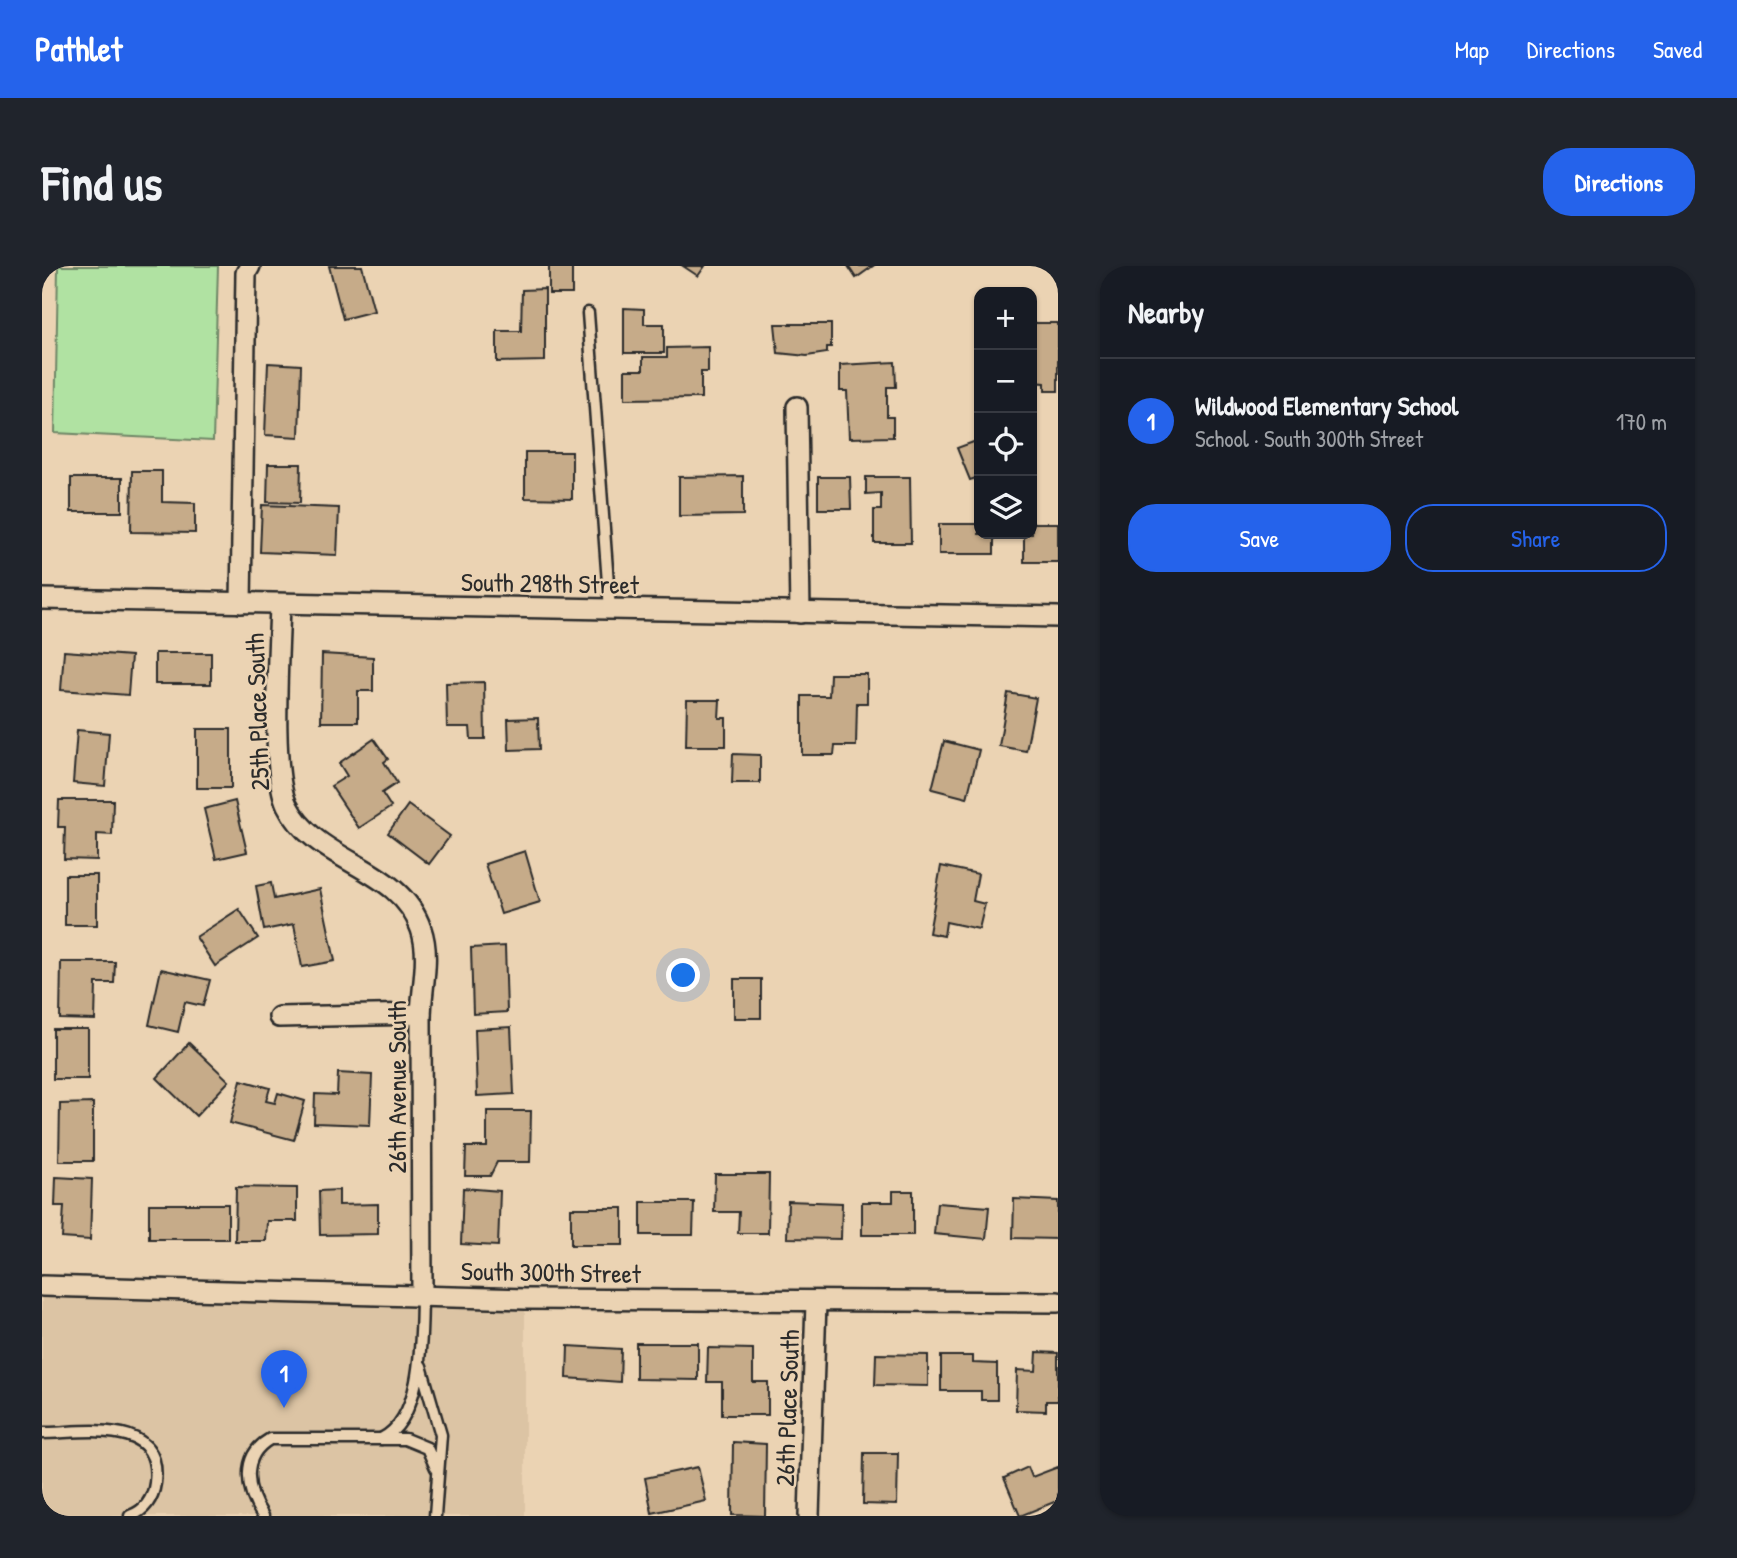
<!DOCTYPE html>
<meta charset="utf-8">
<style>
:root{--surface:#171b24;--page:#20242c;--text:#f1f3f6;--muted:#9ea1a6;--line:#363941;--accent:#2563eb}
body{margin:0;font-family:"Patrick Hand",sans-serif;background:var(--page);color:var(--text)}
.controls{position:absolute;right:21px;top:21px;display:grid;overflow:hidden;border-radius:14px;box-shadow:0 2px 5px #0004}
.controls button{width:63px;height:63px;display:grid;place-items:center;padding:0;border:0;border-bottom:2px solid var(--line);background:var(--surface);color:var(--text);font:35px sans-serif}
.you{position:absolute;left:642px;top:710px;width:24px;height:24px;margin:-18px;border:5px solid #fff;border-radius:50%;background:#1a73e8;box-shadow:0 0 0 10px #1a73e833}
.badge{display:grid;place-items:center;width:46px;height:46px;border-radius:50%;background:var(--accent);color:#fff;font-size:23px;font-weight:700}
.pin{position:absolute;translate:-50% -58px;filter:drop-shadow(0 2px 4px #0008)}
.pin::after{content:'';position:absolute;top:37px;width:24px;height:21px;background:inherit;clip-path:polygon(0 0,100% 0,50% 100%)}
.list{margin:0;padding:0;list-style:none}
h2{display:flex;justify-content:space-between;align-items:center;height:91px;margin:0;padding:0 28px;font-size:30px}
h2 small{font-size:23px;font-weight:400;color:var(--muted)}
.list li{display:grid;grid-template-columns:46px 1fr auto;gap:21px;align-items:center;box-sizing:border-box;height:126px;padding:0 28px;border-top:2px solid var(--line)}
.list b{display:block;font-size:26px;white-space:nowrap}
.list p{margin:0;font-size:23px;white-space:nowrap;color:var(--muted)}
.list em{font-size:23px;font-style:normal;color:var(--muted)}
.actions{display:flex;gap:14px;padding:21px 28px}
.actions a{flex:1;padding:16px 0;border:2px solid var(--accent);border-radius:28px;text-align:center;font-size:24px;color:var(--accent)}
.actions .main{background:var(--accent);color:#fff}
.icon{flex:none;width:38px;height:38px;fill:none;stroke:currentColor;stroke-width:2;stroke-linecap:round;stroke-linejoin:round}
.map{position:relative;flex:none;width:1016px;height:1250px;overflow:hidden;border-radius:28px}
header{display:flex;align-items:center;gap:42px;box-sizing:border-box;height:98px;padding:0 35px;background:var(--accent);color:#fff}
header strong{font-size:33px}
nav{display:flex;gap:38px;margin-inline-start:auto;font-size:24px}
.intro{display:flex;align-items:center;justify-content:space-between;box-sizing:border-box;height:168px;padding:0 42px}
h1{margin:0;font-size:49px}
.button{padding:18px 32px;border-radius:28px;background:var(--accent);color:#fff;font-size:24px;font-weight:700}
main{display:flex;gap:42px;padding:0 42px}
aside{flex:1;background:var(--surface);border-radius:28px;box-shadow:0 2px 5px #0004}
.map>svg:first-child{display:block}
.built{fill:#dcc4a4}
.green{fill:#b0e2a2;stroke:#6e8666;stroke-width:2}
.building{fill:#c6ab89;stroke:#2b2b2b;stroke-width:2}
.lines{fill:none;stroke-linecap:round;stroke-linejoin:round}
.service-casing{stroke:#2b2b2b;stroke-width:15}
.minor-casing{stroke:#2b2b2b;stroke-width:24}
.service{stroke:#ebd3b3;stroke-width:10}
.minor{stroke:#ebd3b3;stroke-width:19}
.labels{text-anchor:middle;dominant-baseline:central;stroke-width:5;stroke-linejoin:round;paint-order:stroke}
.street-label{font-size:26px;fill:#2b2b2b;stroke:#ebd3b3}
</style>
<header>
<strong>Pathlet</strong>
<nav><a>Map</a><a>Directions</a><a>Saved</a></nav>
</header>
<div class="intro"><h1>Find us</h1><a class="button">Directions</a></div>
<main>
<div class="map">
<svg width="1016" height="1250" viewBox="0 0 1016 1250">
<rect width="100%" height="100%" fill="#ebd3b3"/>
<filter id="ink" filterUnits="userSpaceOnUse"><feTurbulence type="fractalNoise" baseFrequency=".0143" numOctaves="2"/><feDisplacementMap in="SourceGraphic" scale="14" xChannelSelector="R" yChannelSelector="G"/><feConvolveMatrix kernelMatrix="1 2 1 2 8 2 1 2 1" color-interpolation-filters="sRGB"/></filter>
<g filter="url(#ink)">
<path class="built" d="M0,1020L483,1033V1250H0Z"/>
<path class="green" d="M16,0H176L171,175L13,167Z"/>
<g class="building">
<path d="M287,0H320L332,45L301,53Z"/>
<rect x="507" y="0" width="23" height="28"/>
<path d="M641,0H663L656,10Z"/>
<path d="M806,0H831L814,12Z"/>
<path d="M503,23V95L455,96V65H479L480,24Z"/>
<path d="M582,42L602,43V58H622V87H582Z"/>
<path d="M990,57H1016V125H1003V117L990,116Z"/>
<path d="M733,58H789V81H785V87L765,90L736,87Z"/>
<path d="M666,81V106H659V132L583,133V104H601V91H625V82Z"/>
<path d="M853,96L854,121H845V151H851V171L807,172L805,125H798V99Z"/>
<path d="M226,97L259,99L257,171L223,169Z"/>
<path d="M937,174V211L928,214L915,182Z"/>
<path d="M483,186H530V233L483,232Z"/>
<path d="M226,198H259L258,237L225,236Z"/>
<path d="M90,205H120V236L153,237V267L89,266Z"/>
<path d="M701,210V249L637,250V211Z"/>
<path d="M776,211H808L809,243H776Z"/>
<path d="M824,211H868L869,277H832V244H839V227L824,228Z"/>
<rect x="29" y="212" width="51" height="34"/>
<path d="M220,239L297,242L295,289L218,286Z"/>
<path d="M990,257H1016V296H982V268H990Z"/>
<path d="M897,258H937V268H952V288H897Z"/>
<path d="M22,385L89,390L86,429L19,424Z"/>
<rect x="113" y="387" width="56" height="31"/>
<path d="M280,388L331,391V425H316V456H279Z"/>
<path d="M788,408H825V437H815L814,480H793L792,489H760V430H787Z"/>
<path d="M442,416L443,473H429L428,461H405L404,417Z"/>
<path d="M966,427L994,432L984,485L957,480Z"/>
<path d="M645,434H678L677,452H684V480H644Z"/>
<path d="M496,452L497,483L467,484L466,453Z"/>
<rect x="155" y="463" width="34" height="59"/>
<path d="M35,464L67,467L63,520L31,517Z"/>
<path d="M332,473L346,493L342,496L355,517L340,527L349,541L317,562L289,520L305,510L297,497Z"/>
<path d="M902,475L937,484L925,532L890,523Z"/>
<path d="M691,488L718,489V517H690Z"/>
<path d="M17,534H71L70,569L55,568V594L22,593L23,561H16Z"/>
<path d="M193,535L205,586L174,593L162,543Z"/>
<path d="M366,539L408,570L387,598L346,567Z"/>
<path d="M483,585L498,636L459,648L443,598Z"/>
<path d="M899,600L936,608L931,635L943,638L937,663L904,656L902,670L887,667Z"/>
<rect x="23" y="609" width="32" height="50"/>
<path d="M229,617L232,633L278,623L293,695L260,701L252,658L222,664L214,620Z"/>
<path d="M197,643L216,672L173,700L154,671Z"/>
<path d="M463,680L465,746L431,748L429,682Z"/>
<path d="M19,696H73L72,717H54L53,754L18,753Z"/>
<path d="M119,703L168,714L161,740L143,736L136,766L107,759Z"/>
<rect x="692" y="713" width="27" height="39"/>
<path d="M469,761L472,828L435,830L433,763Z"/>
<rect x="11" y="763" width="35" height="50"/>
<path d="M147,777L187,815L154,850L115,812Z"/>
<path d="M296,807L330,809L328,859L272,857L273,828L295,829Z"/>
<path d="M199,814L228,822L224,835L233,837L236,827L263,835L252,874L188,857Z"/>
<path d="M51,837V895H17L18,838Z"/>
<path d="M445,845H489L488,896H455L448,910H423L424,881H445Z"/>
<path d="M673,908H727L726,967H696L697,946H672Z"/>
<path d="M14,911L50,913L48,974L20,972L22,940H13Z"/>
<path d="M194,921L255,922V955H225L224,975H193Z"/>
<path d="M421,922L458,925L456,980L419,978Z"/>
<path d="M297,924V939L336,938V968L278,969L277,925Z"/>
<path d="M851,925H871V969H820V936H851Z"/>
<path d="M972,933L1016,935V973L971,972Z"/>
<path d="M746,935L800,937L799,973L745,972Z"/>
<path d="M599,936H652L651,969H599Z"/>
<path d="M895,937L947,941L944,973L892,968Z"/>
<rect x="107" y="938" width="79" height="35"/>
<rect x="529" y="942" width="52" height="37"/>
<path d="M594,1077H656V1114L594,1113Z"/>
<path d="M526,1080L579,1083L578,1116L525,1112Z"/>
<path d="M666,1082L711,1083V1116H726V1149H680V1116H665Z"/>
<path d="M995,1086L1016,1087V1135H1004V1145L974,1144L975,1104L994,1105Z"/>
<path d="M834,1088L886,1089V1120L833,1119Z"/>
<path d="M899,1090H931V1097L955,1098V1134H939V1125H899Z"/>
<path d="M691,1176L724,1178L723,1250L690,1249Z"/>
<path d="M822,1187H856L855,1239L821,1238Z"/>
<path d="M656,1201L664,1235L610,1247L603,1212Z"/>
<path d="M986,1201L990,1211L1016,1201V1245L1012,1236L978,1250L962,1212Z"/>
</g>
<g class="lines">
<defs>
<g id="service">
<path d="M546,47L568,344"/>
<path d="M379,1100L399,1169L393,1250"/>
<path d="M0,1167C42,1167 121,1150 113,1217C111,1233 102,1245 88,1250"/>
<path d="M339,1173C382,1152 379,1070 380,1029"/>
<path d="M221,1250C204,1225 198,1190 228,1173H363L385,1182L394,1202"/>
</g>
<g id="minor">
<path d="M755,141L758,347"/>
<path d="M0,333L1016,351"/>
<path d="M199,337L204,7L208,0"/>
<path d="M238,338C237,382 228,504 245,539C274,598 358,599 379,663C389,691 379,723 379,752C379,845 380,937 380,1029"/>
<path d="M237,751L379,748"/>
<path d="M0,1020L483,1033L1016,1036"/>
<path d="M767,1250L774,1036"/>
</g>
</defs>
<use href="#service" class="service-casing"/>
<use href="#minor" class="minor-casing"/>
<use href="#service" class="service"/>
<use href="#minor" class="minor"/>
</g>
</g>
<g class="labels">
<g class="street-label">
<text transform="translate(508 317) rotate(1)">South 298th Street</text>
<text transform="translate(215 446) rotate(-92)">25th Place South</text>
<text transform="translate(354 821) rotate(-90)">26th Avenue South</text>
<text transform="translate(509 1006) rotate(1)">South 300th Street</text>
<text transform="translate(745 1142) rotate(-88)">26th Place South</text>
</g>
</g>
</svg>
<div class="controls">
<button>+</button>
<button>−</button>
<button><svg class="icon" aria-label="locate" viewBox="0 0 24 24"><circle cx="12" cy="12" r="6"/><path d="M12 2v4M12 18v4M2 12h4M18 12h4"/></svg></button>
<button><svg class="icon" aria-label="layers" viewBox="0 0 24 24"><path d="M12 4l9 5-9 5-9-5zM3 14l9 5 9-5"/></svg></button>
</div>
<div class="you"></div>
<div class="pin badge" style="left:242px;top:1142px">1</div>
</div>
<aside>
<h2>Nearby<small></small></h2>
<ul class="list">
<li><span class="badge">1</span><div><b>Wildwood Elementary School</b><p>School · South 300th Street</p></div><em>170 m</em></li>
</ul>
<div class="actions"><a class="main">Save</a><a>Share</a></div>
</aside>
</main>
